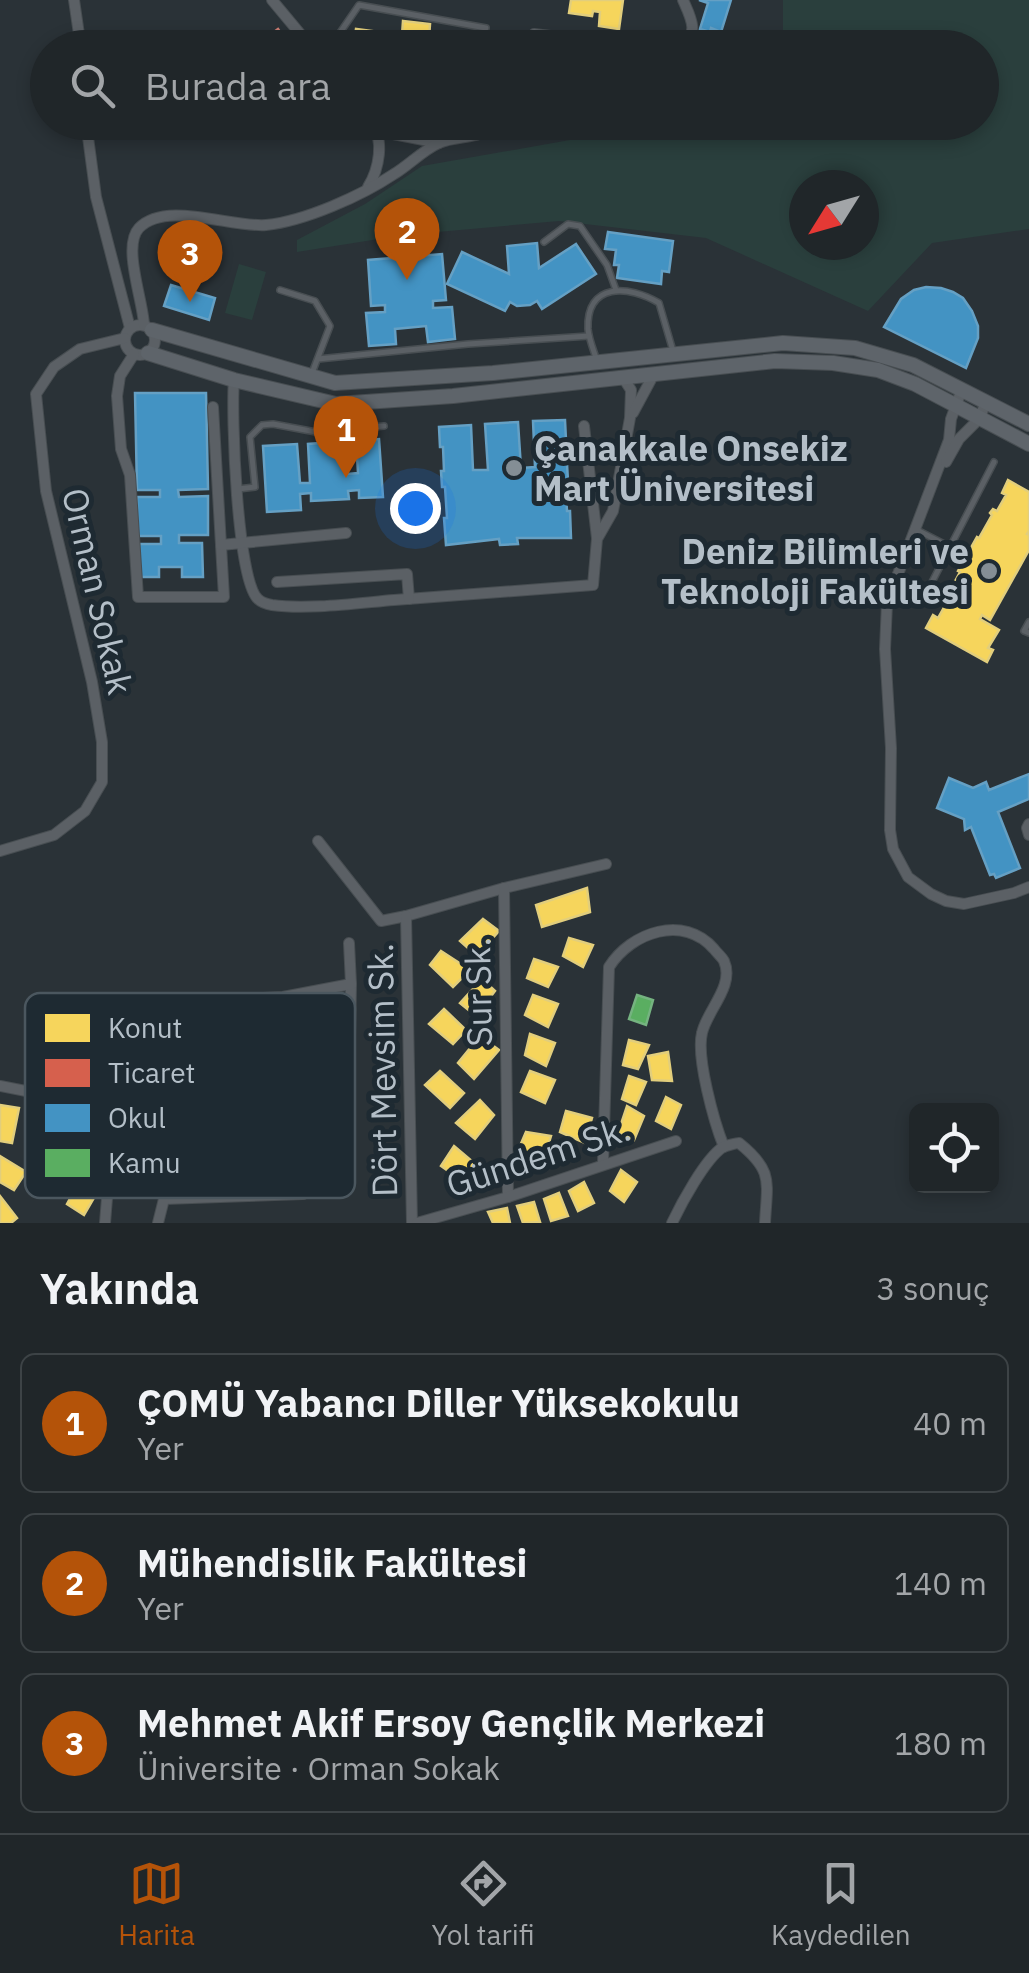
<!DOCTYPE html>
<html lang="tr">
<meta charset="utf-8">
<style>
:root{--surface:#202629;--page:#282e31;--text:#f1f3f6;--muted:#a2a5a8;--line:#3d4346;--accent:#b45309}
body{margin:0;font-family:"IBM Plex Sans",sans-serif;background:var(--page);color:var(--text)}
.controls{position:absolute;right:30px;bottom:30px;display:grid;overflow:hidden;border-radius:15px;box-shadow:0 5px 15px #0003}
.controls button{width:90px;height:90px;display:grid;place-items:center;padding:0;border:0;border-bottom:2px solid var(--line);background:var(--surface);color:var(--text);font:50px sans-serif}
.compass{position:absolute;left:789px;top:170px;width:90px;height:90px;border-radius:50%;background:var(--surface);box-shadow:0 5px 15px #0003;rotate:233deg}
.you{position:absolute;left:415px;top:508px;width:35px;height:35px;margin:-25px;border:8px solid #fff;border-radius:50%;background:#1a73e8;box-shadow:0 0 0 15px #1a73e833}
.badge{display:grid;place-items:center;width:65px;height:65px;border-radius:50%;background:var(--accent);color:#fff;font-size:32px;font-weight:700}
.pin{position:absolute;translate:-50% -82px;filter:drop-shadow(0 2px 5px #0008)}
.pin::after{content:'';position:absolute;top:52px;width:35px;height:30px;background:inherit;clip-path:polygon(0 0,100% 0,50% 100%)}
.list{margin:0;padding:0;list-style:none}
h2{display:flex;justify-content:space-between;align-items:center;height:130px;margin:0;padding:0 40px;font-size:42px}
h2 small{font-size:32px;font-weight:400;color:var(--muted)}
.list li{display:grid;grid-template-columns:65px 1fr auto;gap:30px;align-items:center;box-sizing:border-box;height:140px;margin:0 20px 20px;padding:0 20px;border:2px solid var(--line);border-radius:15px}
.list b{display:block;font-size:38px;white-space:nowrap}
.list p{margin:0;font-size:32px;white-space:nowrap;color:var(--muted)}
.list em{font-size:32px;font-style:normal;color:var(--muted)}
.icon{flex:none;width:55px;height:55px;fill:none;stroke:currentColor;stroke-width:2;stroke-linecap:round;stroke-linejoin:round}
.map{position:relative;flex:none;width:1029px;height:1223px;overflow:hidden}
.search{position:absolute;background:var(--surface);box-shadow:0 5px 15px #0003;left:30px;right:30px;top:30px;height:110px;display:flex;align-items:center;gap:25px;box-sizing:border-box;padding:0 35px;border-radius:55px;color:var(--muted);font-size:38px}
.sheet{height:610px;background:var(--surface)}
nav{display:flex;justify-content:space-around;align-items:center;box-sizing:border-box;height:140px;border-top:2px solid var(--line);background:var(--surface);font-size:28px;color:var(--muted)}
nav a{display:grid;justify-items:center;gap:5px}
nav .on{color:var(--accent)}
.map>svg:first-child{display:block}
.green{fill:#2a3f3d;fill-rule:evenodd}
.homes{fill:#f6d55c;stroke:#e2ce7c;stroke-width:2.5}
.shops{fill:#d6604d;stroke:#cc7c72;stroke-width:2.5}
.schools{fill:#4393c3;stroke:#65a0c4;stroke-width:2.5}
.public{fill:#5aae61;stroke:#75b380;stroke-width:2.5}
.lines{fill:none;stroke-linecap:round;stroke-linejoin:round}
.lane-casing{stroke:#484e52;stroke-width:8}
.street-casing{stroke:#484e52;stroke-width:12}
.secondary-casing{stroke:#484e52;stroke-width:16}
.lane{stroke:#5b6065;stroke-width:5}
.street{stroke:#5b6065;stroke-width:10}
.secondary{stroke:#5e646a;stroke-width:14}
.poi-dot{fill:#848e95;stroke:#1e2a32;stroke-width:4}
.labels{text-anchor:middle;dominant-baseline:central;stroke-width:10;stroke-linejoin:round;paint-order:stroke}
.poi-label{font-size:35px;font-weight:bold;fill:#b4bfc8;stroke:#1e2a32;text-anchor:start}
.street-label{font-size:35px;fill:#b4bfc8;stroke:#1e2a32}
.key{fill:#1e2a32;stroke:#4b575f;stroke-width:2.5}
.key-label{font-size:28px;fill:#b4bfc8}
</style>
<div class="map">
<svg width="1029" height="1223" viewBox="0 0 1029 1223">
<rect width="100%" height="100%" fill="#2a3237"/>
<g class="green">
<path d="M783,0H1029V229L932,243L868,311L706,238L559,221L404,235L297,252V240L365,204L422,166L570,140L768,128L770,122H982V48L783,47ZM804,185H864V245H804Z"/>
<path d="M239,264L266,272L252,320L225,313Z"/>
</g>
<g class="homes">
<path d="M571,0H623L619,29L599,26L600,12L593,11L592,16L569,13Z"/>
<path d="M403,21L430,24L429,39L474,45V48H347V41L354,42L356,29L402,35Z"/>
<path d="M1008,480L1029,492V531L1027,534L1029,535V550L990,620L982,615L980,619L999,630L988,648L993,650L987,662L926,628L933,615L938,618L947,602L942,599L945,594L947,596L960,572L958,571L977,537L979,538L992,515L990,513L993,509L997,511L1006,495L1002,493Z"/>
<path d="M587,888L590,912L542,927L536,905Z"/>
<path d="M483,919L499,931L477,956L460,941Z"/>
<path d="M569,938L593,945L583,967L563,956Z"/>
<path d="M441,951L470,970L453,987L430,965Z"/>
<path d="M534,959L558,967L548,987L527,978Z"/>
<path d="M482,979L495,991L476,1016L460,1003Z"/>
<path d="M533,995L558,1004L548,1027L525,1015Z"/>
<path d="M444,1009L466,1030L453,1044L429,1024Z"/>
<path d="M530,1034L555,1043L546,1066L525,1055Z"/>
<path d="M480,1036L499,1050L474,1079L458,1063Z"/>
<path d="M629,1040L649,1045L638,1069L623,1065Z"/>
<path d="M668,1052L672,1081L652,1080L648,1056Z"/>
<path d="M440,1071L464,1093L450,1108L425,1085Z"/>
<path d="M530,1071L555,1080L545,1103L521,1092Z"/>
<path d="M629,1076L646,1082L636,1105L622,1099Z"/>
<path d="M666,1097L681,1105L671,1129L656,1121Z"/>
<path d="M480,1100L494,1115L475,1139L456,1123Z"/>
<path d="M0,1105L19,1108L12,1143L0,1141Z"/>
<path d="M627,1106L644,1116L634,1140L618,1133Z"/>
<path d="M566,1111L592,1118L585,1143L560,1132Z"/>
<path d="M526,1132L551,1136L543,1162L517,1153Z"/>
<path d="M454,1146L480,1168L468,1185L441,1166Z"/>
<path d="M0,1156L26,1172L14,1190L0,1182Z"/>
<path d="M621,1170L637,1182L624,1202L610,1191Z"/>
<path d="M84,1173L102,1184L84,1215L67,1204Z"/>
<path d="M584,1182L594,1203L578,1211L569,1191Z"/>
<path d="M559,1193L568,1216L551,1221L544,1199Z"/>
<path d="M0,1196L17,1218L11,1223H0Z"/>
<path d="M534,1202L540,1222L523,1223L517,1206Z"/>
<path d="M507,1208L510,1223H493L488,1212Z"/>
</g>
<path class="shops" d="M278,29L287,42L284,44L287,48H259L265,43L263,40Z"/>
<g class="schools">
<path d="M731,0L721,32L711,28L710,32L700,29L708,3L699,0Z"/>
<path d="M608,232L673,241L669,272L662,271L661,284L617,278L619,265H614L616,250L605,249Z"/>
<path d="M537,243L539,268L576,244L596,274L542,309L537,301L530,305L517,306L510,302L505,311L447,284L462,252L509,274L507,246Z"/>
<path d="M442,254L446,300L433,301V308L452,307L455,339L428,342L426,326L395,329L396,344L369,346L366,313L385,312V305L371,306L368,260Z"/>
<path d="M171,285L215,298L209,320L164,306Z"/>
<path d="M926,287L941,288L953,292L963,298L972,311L978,326V338L966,368L884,327L901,299L914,290Z"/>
<path d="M135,393H206L208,489L178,490L179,497L208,496V535H179V543H202L203,577H182V567H159V577H138V544H161V536H137V497H160V490H137Z"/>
<path d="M565,420L566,440H563L564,464H567L568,481H565L567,511H570L571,538H517L518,544L500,545L499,539L446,545L444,518H447L445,487H442L441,471H444L443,447H440L439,427L471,425L473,470H488L485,424L518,422L521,468L535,467L533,421Z"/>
<path d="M379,439L383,497L359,498V490L348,491L349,499L311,501V493L300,494L301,510L267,512L263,446L297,444L300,483H310L308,444L345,441L347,474L358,473L356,441Z"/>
<path d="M1029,774V799L998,812L1020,868L996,878L994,874L990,875L971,827L965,830L964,819L937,808L949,778L973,788L986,782L989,790Z"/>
</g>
<path class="public" d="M637,995L653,1000L646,1025L629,1019Z"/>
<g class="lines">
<defs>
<g id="lane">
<path d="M311,44L337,37"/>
<path d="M334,48L337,37L359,5L486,28"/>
<path d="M544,242L568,224L580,226L607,265L616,290"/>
<path d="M280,290L315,301L330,326L312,373"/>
<path d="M318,359L468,344L589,336"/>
<path d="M597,361C594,351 589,340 588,329C586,282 629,285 659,303L673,351"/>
<path d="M238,489L255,487L250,437L262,425L273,424L316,432L384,426"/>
<path d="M919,531L950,547"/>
<path d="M932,582L994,462"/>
<path d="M1029,622L1024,631L1029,633"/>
</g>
<g id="street">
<path d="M74,0L81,48"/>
<path d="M272,0L312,48"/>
<path d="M532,48L534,34L649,48"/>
<path d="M681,48C700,33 691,18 683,0"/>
<path d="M86,122L96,197L130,328"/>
<path d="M378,131L439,143"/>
<path d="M368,187C379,169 385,140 371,122"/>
<circle cx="140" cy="340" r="15"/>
<path d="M144,325C143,300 122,246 139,228C166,200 231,228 266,225C305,221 361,196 394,174C409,165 423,150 439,143C450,138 464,138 476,135C486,132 496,127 505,122"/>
<path d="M134,354L120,376L117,396L121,449L130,475L138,597H224L213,407"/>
<path d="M234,380C231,413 237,581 258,599C262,603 266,604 272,605C307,610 358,603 394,600C461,595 527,590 593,585L597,539L613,511L630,418L631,390L622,376"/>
<path d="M962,389L951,419L949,440L887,603L885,649L891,748L890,830L893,849L908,877L931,894L946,901L964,904L1014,893L1029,887"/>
<path d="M633,413L654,374"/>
<path d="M584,426L597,538"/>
<path d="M946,462L959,439L980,418L986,401"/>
<path d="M221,545L346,533"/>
<path d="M277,582L407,574L409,599"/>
<path d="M1029,824L1027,828L1029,835"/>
<path d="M318,841L381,921L406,916L504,888L606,864"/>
<path d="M0,851L54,835L85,811L102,782V742L92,682L46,491L36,394L54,367L80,349L125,338"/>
<path d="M504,888L508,1197"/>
<path d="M406,916L412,1223"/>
<path d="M263,998L281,1043L264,1061L259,1092L282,1131"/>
<path d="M0,1086L107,1107L113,1123L105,1223"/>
<path d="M113,1123L116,1102L175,1115L282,1131L316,1156"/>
<path d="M603,1164L609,967C631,932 684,914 714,949C717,953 722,957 724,961C735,986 707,1010 702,1033C696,1057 714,1122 724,1147"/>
<path d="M164,1199L303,1194L316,1156L348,1143L351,984"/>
<path d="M158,1223L164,1199L158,1175L175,1115L240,1007L263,998L283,997L351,984L349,943"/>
<path d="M417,1223L508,1197L676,1141"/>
<path d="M672,1223C681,1204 705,1159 723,1147C725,1146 737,1143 739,1143C774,1171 767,1182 765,1223"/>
</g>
<g id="secondary">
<path d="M152,330L335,383L493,373L783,343L855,348L913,365L1029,424"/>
<path d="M148,353L234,380L336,404L453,396L775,361L833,363L878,370L915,384L1029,444"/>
</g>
</defs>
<use href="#lane" class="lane-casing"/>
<use href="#street" class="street-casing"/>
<use href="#secondary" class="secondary-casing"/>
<use href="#lane" class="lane"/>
<use href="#street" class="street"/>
<use href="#secondary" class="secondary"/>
</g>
<g class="poi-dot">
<circle cx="514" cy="468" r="10"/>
<circle cx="989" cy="571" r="10"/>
</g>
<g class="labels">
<g class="poi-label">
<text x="534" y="448">Çanakkale Onsekiz<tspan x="534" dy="40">Mart Üniversitesi</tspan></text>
<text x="969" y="551" text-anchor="end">Deniz Bilimleri ve<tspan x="969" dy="40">Teknoloji Fakültesi</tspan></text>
</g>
<g class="street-label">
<text transform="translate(98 591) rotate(77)">Orman Sokak</text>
<text transform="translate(478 992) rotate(-91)">Sur Sk.</text>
<text transform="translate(382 1070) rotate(-91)">Dört Mevsim Sk.</text>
<text transform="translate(538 1156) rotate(-18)">Gündem Sk.</text>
</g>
</g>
<rect x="25" y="993" width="330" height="205" rx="15" class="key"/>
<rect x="45" y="1014" width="45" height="28" fill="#f6d55c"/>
<rect x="45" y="1059" width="45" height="28" fill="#d6604d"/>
<rect x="45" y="1104" width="45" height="28" fill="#4393c3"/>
<rect x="45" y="1149" width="45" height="28" fill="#5aae61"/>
<g class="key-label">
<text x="108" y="1038">Konut</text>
<text x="108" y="1083">Ticaret</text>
<text x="108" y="1128">Okul</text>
<text x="108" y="1173">Kamu</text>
</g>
</svg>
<div class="controls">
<button><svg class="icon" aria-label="locate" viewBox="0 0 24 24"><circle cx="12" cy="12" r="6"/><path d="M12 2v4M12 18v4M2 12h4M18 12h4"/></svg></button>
</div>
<svg class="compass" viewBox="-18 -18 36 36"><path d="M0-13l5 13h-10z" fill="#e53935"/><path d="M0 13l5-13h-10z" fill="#a2a5a8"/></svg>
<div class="you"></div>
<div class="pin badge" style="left:346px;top:478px">1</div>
<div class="pin badge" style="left:407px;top:280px">2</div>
<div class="pin badge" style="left:190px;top:302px">3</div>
<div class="search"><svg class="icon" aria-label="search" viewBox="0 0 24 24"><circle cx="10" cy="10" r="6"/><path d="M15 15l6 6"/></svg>Burada ara</div>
</div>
<section class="sheet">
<h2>Yakında<small>3 sonuç</small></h2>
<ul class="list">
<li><span class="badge">1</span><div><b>ÇOMÜ Yabancı Diller Yüksekokulu</b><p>Yer</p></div><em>40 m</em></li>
<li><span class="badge">2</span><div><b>Mühendislik Fakültesi</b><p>Yer</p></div><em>140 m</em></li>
<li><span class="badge">3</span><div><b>Mehmet Akif Ersoy Gençlik Merkezi</b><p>Üniversite · Orman Sokak</p></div><em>180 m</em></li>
</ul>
</section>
<nav>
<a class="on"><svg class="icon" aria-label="map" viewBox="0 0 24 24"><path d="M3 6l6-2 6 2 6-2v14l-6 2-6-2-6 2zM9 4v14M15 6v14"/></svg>Harita</a>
<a><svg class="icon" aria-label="directions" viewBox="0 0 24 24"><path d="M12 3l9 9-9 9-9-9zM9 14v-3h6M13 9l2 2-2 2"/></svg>Yol tarifi</a>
<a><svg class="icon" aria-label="saved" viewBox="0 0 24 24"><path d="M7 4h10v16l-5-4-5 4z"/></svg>Kaydedilen</a>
</nav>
